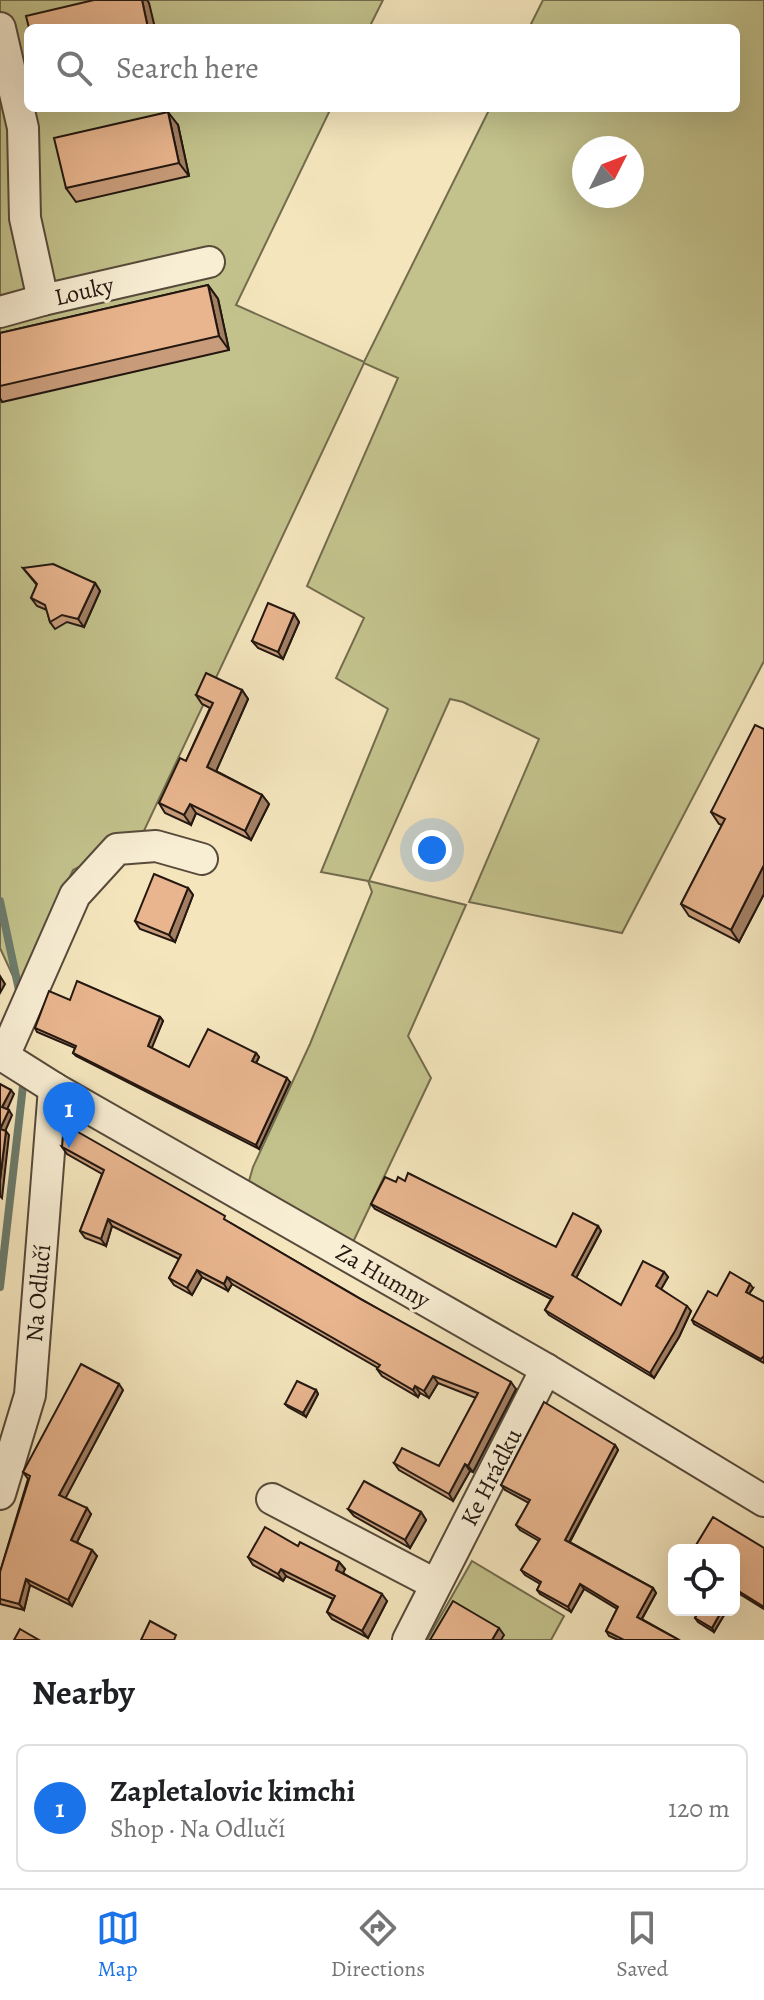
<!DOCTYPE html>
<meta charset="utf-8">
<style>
:root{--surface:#fff;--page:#f2f2f2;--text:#202124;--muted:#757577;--line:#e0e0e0;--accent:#1a73e8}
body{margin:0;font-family:Alegreya,serif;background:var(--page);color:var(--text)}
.controls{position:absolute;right:24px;bottom:24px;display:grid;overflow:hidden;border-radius:12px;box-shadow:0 8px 32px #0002}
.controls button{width:72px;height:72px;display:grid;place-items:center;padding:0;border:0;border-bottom:2px solid var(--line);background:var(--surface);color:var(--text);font:40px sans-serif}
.compass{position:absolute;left:572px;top:136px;width:72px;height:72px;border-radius:50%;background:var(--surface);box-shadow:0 8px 32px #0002;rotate:48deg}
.you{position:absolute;left:432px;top:850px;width:28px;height:28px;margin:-20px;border:6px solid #fff;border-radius:50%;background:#1a73e8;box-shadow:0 0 0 12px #1a73e833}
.badge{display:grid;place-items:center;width:52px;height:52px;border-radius:50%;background:var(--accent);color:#fff;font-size:26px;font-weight:700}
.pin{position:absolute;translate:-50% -66px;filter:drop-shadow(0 2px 4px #0008)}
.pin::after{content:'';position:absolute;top:42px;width:28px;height:24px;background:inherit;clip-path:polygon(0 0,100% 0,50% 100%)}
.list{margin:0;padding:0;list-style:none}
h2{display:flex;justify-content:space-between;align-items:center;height:104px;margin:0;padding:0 32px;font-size:34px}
h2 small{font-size:26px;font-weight:400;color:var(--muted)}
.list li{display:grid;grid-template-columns:52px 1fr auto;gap:24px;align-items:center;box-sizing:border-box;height:128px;margin:0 16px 16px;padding:0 16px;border:2px solid var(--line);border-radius:12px}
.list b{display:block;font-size:30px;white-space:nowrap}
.list p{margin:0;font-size:26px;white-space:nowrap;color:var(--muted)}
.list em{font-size:26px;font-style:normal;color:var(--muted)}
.icon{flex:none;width:44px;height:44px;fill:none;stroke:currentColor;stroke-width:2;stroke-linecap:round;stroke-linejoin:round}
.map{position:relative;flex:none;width:764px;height:1640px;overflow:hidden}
.search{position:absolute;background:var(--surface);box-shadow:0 8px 32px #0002;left:24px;right:24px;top:24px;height:88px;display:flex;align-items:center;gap:20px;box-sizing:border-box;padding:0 28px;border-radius:12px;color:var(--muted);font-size:30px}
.sheet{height:248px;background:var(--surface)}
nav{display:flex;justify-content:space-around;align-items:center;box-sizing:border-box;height:112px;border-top:2px solid var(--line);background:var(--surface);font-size:22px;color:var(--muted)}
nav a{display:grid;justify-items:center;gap:4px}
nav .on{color:var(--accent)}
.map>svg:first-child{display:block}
.green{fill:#c3c28c;stroke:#736c4e;stroke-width:2;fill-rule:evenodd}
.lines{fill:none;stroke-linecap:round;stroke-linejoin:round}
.stream{stroke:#6d7c6c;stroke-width:8}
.minor-casing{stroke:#574a3b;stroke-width:34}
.minor{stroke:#f8eed4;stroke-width:30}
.wall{fill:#c89c7a;stroke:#231710;stroke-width:2}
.shaded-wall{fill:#a27f63;stroke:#231710;stroke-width:2}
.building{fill:#e8b58e;stroke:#231710;stroke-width:2}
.labels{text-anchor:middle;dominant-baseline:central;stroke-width:6;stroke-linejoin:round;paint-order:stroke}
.street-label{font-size:24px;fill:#231710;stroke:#f8eed4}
</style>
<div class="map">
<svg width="764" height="1640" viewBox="0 0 764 1640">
<rect width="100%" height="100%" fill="#f4e5bd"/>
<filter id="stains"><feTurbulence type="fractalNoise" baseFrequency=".0025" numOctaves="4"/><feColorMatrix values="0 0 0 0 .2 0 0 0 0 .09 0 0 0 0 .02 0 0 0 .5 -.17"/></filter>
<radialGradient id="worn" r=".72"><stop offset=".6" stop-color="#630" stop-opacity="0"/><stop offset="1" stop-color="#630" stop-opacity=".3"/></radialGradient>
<g class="green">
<path d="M0,0H383L369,28H28V108H331L236,305L364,362L490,108H736V28H529L543,0H764V661L622,933L469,902L539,739L463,702L450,699L369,881L466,905L408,1036L431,1078L353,1242L249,1181L253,1167L310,1044L372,892L368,881L321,872L388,709L336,678L364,618L307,586L398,378L364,363L142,835L73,870L19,989L0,948ZM584,148H632V196H584Z"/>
<path d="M472,1561L564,1616L551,1640H427Z"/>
</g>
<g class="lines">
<g class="stream">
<path d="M0,901L20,995"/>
<path d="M0,1287L24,1077"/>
</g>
<defs>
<g id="minor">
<path d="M0,28L23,128L25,218L43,300L209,262"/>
<path d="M0,312L43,300"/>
<path d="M0,1054L54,1088L546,1369L764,1501"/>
<path d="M4,1056L75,895L117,849L156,846L202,859"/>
<path d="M0,1494L30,1395L54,1088"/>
<path d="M272,1499L435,1584"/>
<path d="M408,1640L546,1369"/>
</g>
</defs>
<use href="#minor" class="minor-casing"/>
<use href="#minor" class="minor"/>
</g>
<g class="wall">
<path d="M178,125L189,176L76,202L66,188Z"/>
<path d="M208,285L218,299L229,350L2,402L0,398V333Z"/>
<path d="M23,568L95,583L100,591L84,627L67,622L55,629L50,622L47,610L37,606L31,598L37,585Z"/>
<path d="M294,614L299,622L283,659L258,648L252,641Z"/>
<path d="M242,690L248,699L216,771L262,795L269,804L251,840L196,813L191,825L165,813L159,803L186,761L210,708L202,704L196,695Z"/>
<path d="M764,729V894L739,942L689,916L681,904L722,825L719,824L711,812Z"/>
<path d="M188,888L193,895L175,942L140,929L135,921Z"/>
<path d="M70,1000L160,1017L163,1021L151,1048L189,1067L256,1053L259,1057L256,1063L290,1082L259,1149L76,1056L73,1053L75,1048L37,1032L35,1028Z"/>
<path d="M62,1147L230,1223L516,1389L473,1472L470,1471L453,1501L399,1470L394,1463L439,1466L476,1398L438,1383L429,1398L420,1393L418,1397L382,1376L377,1369L378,1368L232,1284L228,1291L202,1277L192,1295L174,1285L169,1278L179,1259L112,1226L106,1246L85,1238L80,1231L102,1174L67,1154Z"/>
<path d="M396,1182L556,1247L598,1226L601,1231L576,1278L621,1305L664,1272L668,1277L661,1289L691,1311L679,1337L654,1378L549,1315L545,1310L551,1299L375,1209L371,1204Z"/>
<path d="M753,1288L749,1294L764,1302V1363L694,1324L692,1320L717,1296Z"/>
<path d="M123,1390L65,1498L91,1514L77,1542L97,1556L72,1606L30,1585L24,1610L0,1604V1572L28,1479L23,1472Z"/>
<path d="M316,1390L318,1394L306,1417L288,1407L285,1404Z"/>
<path d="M615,1445L618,1450L570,1542L653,1588L656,1593L642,1619L679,1640H618L609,1636L606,1631L617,1609L584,1589L571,1612L540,1594L537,1590L540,1584L525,1575L521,1570L539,1541L520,1530L516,1525L529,1503L505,1490L501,1485Z"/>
<path d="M348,1509L421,1512L426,1520L410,1548L354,1516Z"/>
<path d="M298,1546L339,1562L345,1569L343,1573L387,1601L368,1638L332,1619L327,1612L333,1599L286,1576L283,1581L253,1565L248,1557Z"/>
<path d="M764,1548V1609L738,1593L734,1599V1550Z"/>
<path d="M700,1610H727L714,1632L698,1622L695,1618Z"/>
</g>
<g class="shaded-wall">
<path d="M142,0H147L149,3L155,28H148Z"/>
<path d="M168,112L178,125L189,176L179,163Z"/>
<path d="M208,285L218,299L229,350L219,336Z"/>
<path d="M95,583L100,591L84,627L78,619Z"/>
<path d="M294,614L299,622L283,659L278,652Z"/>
<path d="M242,690L248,699L214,776L207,767Z"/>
<path d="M262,795L269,804L251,840L245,831Z"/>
<path d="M190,804L196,813L191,825L184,815Z"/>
<path d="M764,865V894L739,942L731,930Z"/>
<path d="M188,888L193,895L175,942L169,935Z"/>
<path d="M0,976L5,984L0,993Z"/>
<path d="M160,1017L163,1021L151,1050L148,1046Z"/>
<path d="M256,1053L259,1057L255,1065L252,1061Z"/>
<path d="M287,1078L290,1082L259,1149L256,1145Z"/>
<path d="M11,1090L14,1094L6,1112L2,1107Z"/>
<path d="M9,1110L12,1115L4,1134L0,1129Z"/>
<path d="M6,1131L9,1135L2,1198L0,1196V1180Z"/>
<path d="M108,1219L112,1226L106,1246L101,1239Z"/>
<path d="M598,1226L601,1231L575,1280L572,1275Z"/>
<path d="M197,1270L202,1277L192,1295L187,1288Z"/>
<path d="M664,1272L668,1277L660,1291L656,1286Z"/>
<path d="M227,1277L232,1284L228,1291L224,1284Z"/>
<path d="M750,1284L753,1288L748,1295L746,1292Z"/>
<path d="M687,1306L691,1311L679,1337L654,1378L650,1373Z"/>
<path d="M433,1376L438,1383L429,1398L424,1391Z"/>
<path d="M511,1382L516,1389L473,1472L468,1466Z"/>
<path d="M119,1384L123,1390L64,1501L59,1495Z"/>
<path d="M415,1386L420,1393L418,1397L413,1390Z"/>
<path d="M316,1390L318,1394L306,1417L303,1413Z"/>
<path d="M615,1445L618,1450L568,1544L565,1540Z"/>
<path d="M465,1464L470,1471L453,1501L449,1494Z"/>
<path d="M87,1508L91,1514L75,1546L71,1540Z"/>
<path d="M421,1512L426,1520L410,1548L405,1540Z"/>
<path d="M92,1550L97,1556L72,1606L68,1600Z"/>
<path d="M339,1562L345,1569L341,1577L336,1570Z"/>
<path d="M281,1569L286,1576L283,1581L278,1574Z"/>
<path d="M26,1579L30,1585L24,1610L19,1604Z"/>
<path d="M580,1584L584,1589L571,1612L568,1607Z"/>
<path d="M653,1588L656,1593L640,1622L637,1617Z"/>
<path d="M382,1594L387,1601L368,1638L362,1631Z"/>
<path d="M722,1610H727L714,1632L712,1628Z"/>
<path d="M499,1628L504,1635L501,1640H492Z"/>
</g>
<g class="building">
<path d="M94,0H142L148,28H29L26,16Z"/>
<path d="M168,112L179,163L66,188L54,138Z"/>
<path d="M208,285L219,336L0,386V333Z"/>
<path d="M53,564L95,583L78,619L62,615L50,622L45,605L31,598L37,584L23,568Z"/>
<path d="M268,603L294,614L278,652L252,641Z"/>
<path d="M206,673L242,690L207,767L262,795L245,831L190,804L184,815L159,803L180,758L186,761L213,703L196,695Z"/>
<path d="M755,725L764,729V865L731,930L681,904L725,819L711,812Z"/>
<path d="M154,874L188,888L169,935L135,921Z"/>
<path d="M77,981L160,1017L148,1046L189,1067L208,1029L256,1053L252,1061L287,1078L256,1145L73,1053L76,1046L35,1028L49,991L70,1000Z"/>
<path d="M0,1084L11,1090L2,1107L9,1110L0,1129L6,1131L0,1180Z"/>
<path d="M64,1124L225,1216L224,1219L362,1300L511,1382L468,1466L465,1464L449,1494L394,1463L402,1448L439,1466L478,1393L433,1376L424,1391L415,1386L413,1390L377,1369L380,1365L227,1277L224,1284L197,1270L187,1288L169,1278L181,1255L108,1219L101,1239L80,1231L104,1170L62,1147Z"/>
<path d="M408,1173L556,1247L573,1213L598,1226L572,1275L621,1305L643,1261L664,1272L656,1286L687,1306L675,1331L650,1373L545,1310L553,1297L371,1204L385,1177L396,1182L398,1177L405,1181Z"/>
<path d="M730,1272L750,1284L746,1292L764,1302V1356L761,1359L692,1320L708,1291L717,1296Z"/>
<path d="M81,1364L119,1384L59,1495L87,1508L71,1540L92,1550L68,1600L26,1579L19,1604L0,1599V1572L30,1476L23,1472Z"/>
<path d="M297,1381L316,1390L303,1413L285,1404Z"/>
<path d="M544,1402L615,1445L565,1540L653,1588L637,1617L679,1640H624L606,1631L618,1607L580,1584L568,1607L537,1590L541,1582L521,1570L540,1539L516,1525L530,1500L501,1485Z"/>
<path d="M364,1481L421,1512L405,1540L348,1509Z"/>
<path d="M713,1517L764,1548V1607L735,1589L734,1591V1550H693Z"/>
<path d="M265,1527L298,1546L300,1542L339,1562L336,1570L382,1594L362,1631L327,1612L335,1596L281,1569L278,1574L248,1557Z"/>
<path d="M453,1601L499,1628L492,1640H430Z"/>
<path d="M700,1610H722L712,1628L695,1618Z"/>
<path d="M150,1621L176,1635L174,1640H141Z"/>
<path d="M20,1629L39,1640H14Z"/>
</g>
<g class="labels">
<g class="street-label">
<text transform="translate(84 291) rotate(-13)">Louky</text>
<text transform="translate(383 1276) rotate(30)">Za Humny</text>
<text transform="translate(38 1293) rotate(-85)">Na Odlučí</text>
<text transform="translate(491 1477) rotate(-63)">Ke Hrádku</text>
</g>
</g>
<rect width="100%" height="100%" filter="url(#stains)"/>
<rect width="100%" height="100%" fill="url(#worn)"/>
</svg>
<div class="controls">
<button><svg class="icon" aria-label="locate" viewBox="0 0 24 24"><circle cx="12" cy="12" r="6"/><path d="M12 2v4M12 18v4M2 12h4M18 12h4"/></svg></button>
</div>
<svg class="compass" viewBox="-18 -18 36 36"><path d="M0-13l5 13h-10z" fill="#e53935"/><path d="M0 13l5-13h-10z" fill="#757577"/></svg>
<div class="you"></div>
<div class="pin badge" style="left:69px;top:1148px">1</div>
<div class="search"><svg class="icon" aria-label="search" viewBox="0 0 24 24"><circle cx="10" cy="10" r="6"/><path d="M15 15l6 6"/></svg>Search here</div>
</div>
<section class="sheet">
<h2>Nearby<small></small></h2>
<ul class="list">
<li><span class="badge">1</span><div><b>Zapletalovic kimchi</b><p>Shop · Na Odlučí</p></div><em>120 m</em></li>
</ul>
</section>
<nav>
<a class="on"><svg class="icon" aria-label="map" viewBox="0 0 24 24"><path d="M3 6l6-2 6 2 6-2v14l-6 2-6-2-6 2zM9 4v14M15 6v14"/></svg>Map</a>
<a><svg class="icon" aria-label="directions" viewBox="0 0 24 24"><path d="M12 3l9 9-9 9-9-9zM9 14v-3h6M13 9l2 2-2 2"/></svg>Directions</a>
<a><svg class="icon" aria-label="saved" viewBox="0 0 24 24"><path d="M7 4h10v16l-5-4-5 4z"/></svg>Saved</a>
</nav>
